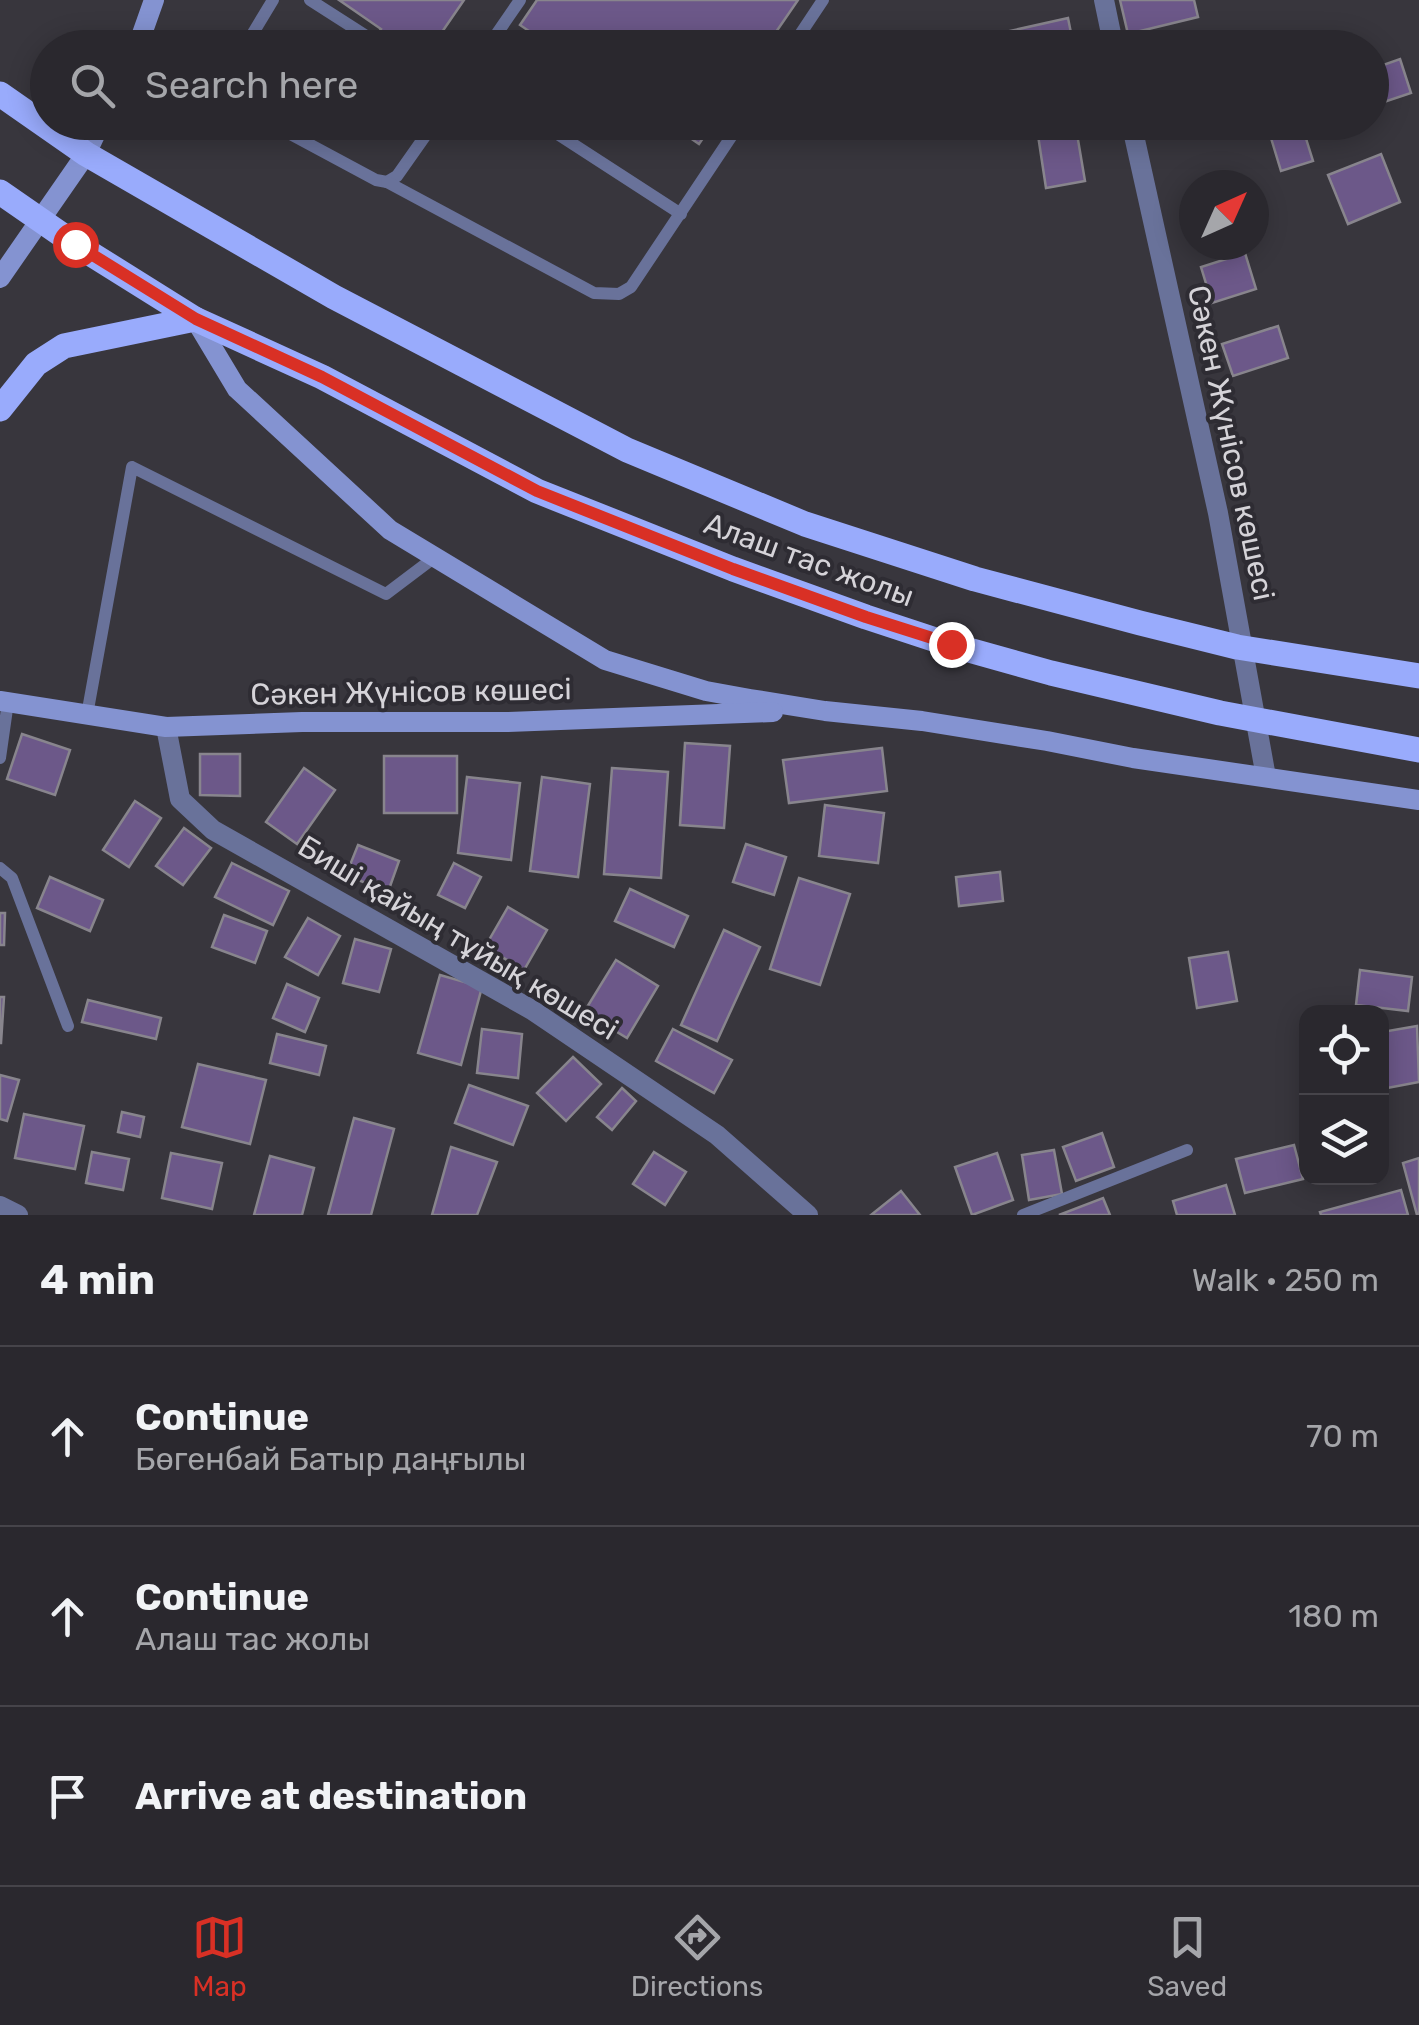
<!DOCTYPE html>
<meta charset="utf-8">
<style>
:root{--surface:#2a282e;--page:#36343a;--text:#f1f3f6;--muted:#a5a6aa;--line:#46444a;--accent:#d93025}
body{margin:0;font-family:Rubik,sans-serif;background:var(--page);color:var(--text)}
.controls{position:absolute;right:30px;bottom:30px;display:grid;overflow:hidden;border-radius:20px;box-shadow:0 5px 25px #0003}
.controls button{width:90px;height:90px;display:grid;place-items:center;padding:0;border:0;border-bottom:2px solid var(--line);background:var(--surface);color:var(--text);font:50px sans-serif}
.compass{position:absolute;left:1179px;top:170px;width:90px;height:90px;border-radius:50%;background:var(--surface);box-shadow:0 5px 25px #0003;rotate:45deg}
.stop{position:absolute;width:30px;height:30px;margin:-22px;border:8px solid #d93025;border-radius:50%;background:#fff}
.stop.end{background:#d93025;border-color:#fff;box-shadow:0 2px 10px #0008}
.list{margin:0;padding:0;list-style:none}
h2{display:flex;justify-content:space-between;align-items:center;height:130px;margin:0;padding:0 40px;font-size:42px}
h2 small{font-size:32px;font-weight:400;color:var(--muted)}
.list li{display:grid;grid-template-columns:65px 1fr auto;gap:30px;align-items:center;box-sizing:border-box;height:180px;padding:0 40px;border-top:2px solid var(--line)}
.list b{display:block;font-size:38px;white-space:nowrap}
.list p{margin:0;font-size:32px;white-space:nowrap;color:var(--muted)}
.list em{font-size:32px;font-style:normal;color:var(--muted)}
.icon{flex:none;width:55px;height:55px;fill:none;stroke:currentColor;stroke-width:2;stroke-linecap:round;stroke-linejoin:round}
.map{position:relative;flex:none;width:1419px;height:1215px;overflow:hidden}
.search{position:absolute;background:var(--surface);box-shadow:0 5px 25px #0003;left:30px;right:30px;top:30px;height:110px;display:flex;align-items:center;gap:25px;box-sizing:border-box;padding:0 35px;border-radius:55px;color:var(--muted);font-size:38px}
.sheet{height:670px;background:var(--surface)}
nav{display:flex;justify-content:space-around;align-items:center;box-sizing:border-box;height:140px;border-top:2px solid var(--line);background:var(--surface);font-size:28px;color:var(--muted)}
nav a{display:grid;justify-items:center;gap:5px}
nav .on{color:var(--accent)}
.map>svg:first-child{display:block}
.building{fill:#6c5889;stroke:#88858d;stroke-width:2.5}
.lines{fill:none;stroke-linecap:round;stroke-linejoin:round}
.lane{stroke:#69729a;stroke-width:12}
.street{stroke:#69729a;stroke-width:20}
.secondary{stroke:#8493d1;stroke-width:20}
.primary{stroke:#99abfc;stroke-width:25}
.route{stroke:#d93025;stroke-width:12}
.labels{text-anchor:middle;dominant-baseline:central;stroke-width:8;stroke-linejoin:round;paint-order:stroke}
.street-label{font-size:30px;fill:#d5d3d8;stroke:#2e2c33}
</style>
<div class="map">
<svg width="1419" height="1215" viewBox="0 0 1419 1215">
<rect width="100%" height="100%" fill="#38363d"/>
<g class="building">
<path d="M339,0H464L431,48H388L375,38L381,29Z"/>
<path d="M537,0H798L765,48H554L520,25Z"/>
<path d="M1120,0H1194L1198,17L1128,34Z"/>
<path d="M1068,18L1074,48H1014L1010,31Z"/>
<path d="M1400,59L1411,93L1372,106V69Z"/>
<path d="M667,122H714L699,144Z"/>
<path d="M1036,122H1075L1085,181L1046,188Z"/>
<path d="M1155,122H1194L1158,132Z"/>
<path d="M1303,129L1313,161L1281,171L1271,138Z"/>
<path d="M1381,154L1400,202L1348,224L1328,175Z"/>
<path d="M1245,253L1256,289L1212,303L1201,267Z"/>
<path d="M1278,326L1288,358L1233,376L1222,344Z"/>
<path d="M22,734L70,750L55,795L7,779Z"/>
<path d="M685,743L730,746L724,828L680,825Z"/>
<path d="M882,748L887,791L789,803L783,760Z"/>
<path d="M200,754H240V796L200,795Z"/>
<rect x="384" y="756" width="73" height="57"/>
<path d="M304,768L335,790L297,844L266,822Z"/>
<path d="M612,768L668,772L661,878L604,874Z"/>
<path d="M467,777L520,783L511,860L458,853Z"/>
<path d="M542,777L590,784L578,877L530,871Z"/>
<path d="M135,801L161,818L129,867L103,850Z"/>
<path d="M825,805L884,813L878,863L819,856Z"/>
<path d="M184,828L211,848L183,885L156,866Z"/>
<path d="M746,844L786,857L774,895L733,882Z"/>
<path d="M358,845L399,861L388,892L346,875Z"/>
<path d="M232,863L289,891L273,925L215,897Z"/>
<path d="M454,863L481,877L465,908L438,895Z"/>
<path d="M1000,872L1003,901L959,906L956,877Z"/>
<path d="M50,877L103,900L90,931L37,908Z"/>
<path d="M799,878L850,894L820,985L770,969Z"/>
<path d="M630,889L688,916L674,947L615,921Z"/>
<path d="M508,907L547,930L524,970L485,947Z"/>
<path d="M0,913H5L4,945H0Z"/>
<path d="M224,915L267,931L255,963L212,947Z"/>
<path d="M308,918L340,936L318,975L285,957Z"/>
<path d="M724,930L760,947L717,1041L681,1025Z"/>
<path d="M355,939L391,949L379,992L343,983Z"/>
<path d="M1228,952L1237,1001L1197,1008L1189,958Z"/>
<path d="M616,960L658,986L627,1038L584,1012Z"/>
<path d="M1360,970L1412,977L1408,1011L1356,1005Z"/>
<path d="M440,975L482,987L461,1065L418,1053Z"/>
<path d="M287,984L319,998L305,1032L273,1018Z"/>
<path d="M0,997H4L1,1043H0Z"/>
<path d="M88,1000L161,1018L156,1039L82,1022Z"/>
<path d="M1417,1026L1419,1082L1382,1089V1032Z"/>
<path d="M482,1029L522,1034L518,1078L477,1073Z"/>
<path d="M673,1029L732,1060L714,1093L656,1061Z"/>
<path d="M277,1034L326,1046L319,1075L270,1063Z"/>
<path d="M573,1057L601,1084L566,1121L537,1093Z"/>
<path d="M198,1064L266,1080L250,1144L182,1127Z"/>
<path d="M0,1075L19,1080L7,1121L0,1119Z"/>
<path d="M469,1085L528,1106L513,1145L455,1123Z"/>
<path d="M622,1088L636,1101L612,1130L597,1117Z"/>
<path d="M122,1112L144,1117L140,1137L118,1132Z"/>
<path d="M24,1114L84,1126L75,1169L15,1158Z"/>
<path d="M354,1118L394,1129L371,1215H328Z"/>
<path d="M1102,1133L1114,1167L1076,1181L1063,1147Z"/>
<path d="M1294,1145L1303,1179L1245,1193L1236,1159Z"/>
<path d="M451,1147L497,1162L477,1215H432Z"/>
<path d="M1054,1150L1062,1194L1029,1200L1022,1155Z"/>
<path d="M92,1152L129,1159L123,1190L86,1183Z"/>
<path d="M654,1152L686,1172L665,1205L633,1184Z"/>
<path d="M171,1153L222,1163L212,1209L162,1198Z"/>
<path d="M997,1153L1013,1200L972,1215L955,1167Z"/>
<path d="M270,1156L314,1168L302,1215H254Z"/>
<path d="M1419,1158V1215H1417L1403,1163Z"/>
<path d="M1226,1185L1235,1215H1177L1173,1201Z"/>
<path d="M1401,1190L1408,1215H1321L1320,1212Z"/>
<path d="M901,1191L920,1215H871Z"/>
<path d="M1103,1198L1110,1215H1059Z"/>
</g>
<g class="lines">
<g class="lane">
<path d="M310,0L385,48"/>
<path d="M244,48L273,0"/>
<path d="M487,48L520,0"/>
<path d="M791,48L823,0"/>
<path d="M268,122L376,180L387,182L397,176L435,122"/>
<path d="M539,122L681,214"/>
<path d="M387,182L594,293L619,294L631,287L741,122"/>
<path d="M87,715L132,467L386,594L435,557"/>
<path d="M0,758L8,702"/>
<path d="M0,868L12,878L68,1026"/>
<path d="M1023,1215L1187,1150"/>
</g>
<g class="street">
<path d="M1104,0L1114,48"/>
<path d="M1131,122L1218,513L1266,777"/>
<path d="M166,727L180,799L213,830L532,1010L717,1135L808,1215"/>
<path d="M0,1206L18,1215"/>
</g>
<g class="secondary">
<path d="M137,48L154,0"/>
<path d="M0,278L86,154L101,122"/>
<path d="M195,319L237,389L390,530L605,660L706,691L750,699L825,711L922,721L1047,741L1133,758L1419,800"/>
<path d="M0,701L166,727L302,722H508L773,712"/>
</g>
<g class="primary">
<path d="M0,94L86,154L334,297L627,450L805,524L975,579L1140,623L1237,647L1419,676"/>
<path d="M0,192L75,244L195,319L322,377L537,491L733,569L866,617L951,645L1051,673L1220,713L1419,750"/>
<path d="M0,409L36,364L64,346L195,319"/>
</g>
</g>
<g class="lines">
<path class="route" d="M75,244L196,319L322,377L537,491L733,569L866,617L951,644"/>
</g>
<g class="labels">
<g class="street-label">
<text transform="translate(1231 443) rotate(78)">Сәкен Жүнісов көшесі</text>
<text transform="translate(809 560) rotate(20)">Алаш тас жолы</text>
<text transform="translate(411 692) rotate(-1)">Сәкен Жүнісов көшесі</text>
<text transform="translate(458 938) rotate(31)">Биші қайың тұйық көшесі</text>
</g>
</g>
</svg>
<div class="controls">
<button><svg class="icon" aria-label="locate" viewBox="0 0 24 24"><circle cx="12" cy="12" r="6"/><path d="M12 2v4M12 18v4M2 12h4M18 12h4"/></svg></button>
<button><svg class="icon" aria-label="layers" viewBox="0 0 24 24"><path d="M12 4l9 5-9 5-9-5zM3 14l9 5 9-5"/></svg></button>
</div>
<svg class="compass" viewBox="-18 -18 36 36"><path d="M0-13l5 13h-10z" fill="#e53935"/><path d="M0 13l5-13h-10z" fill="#a5a6aa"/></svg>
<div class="stop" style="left:75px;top:244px"></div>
<div class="stop end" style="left:951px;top:644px"></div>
<div class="search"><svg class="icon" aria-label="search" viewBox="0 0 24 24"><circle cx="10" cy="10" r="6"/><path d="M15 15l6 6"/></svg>Search here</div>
</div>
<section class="sheet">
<h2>4 min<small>Walk · 250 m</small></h2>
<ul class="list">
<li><svg class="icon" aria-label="ahead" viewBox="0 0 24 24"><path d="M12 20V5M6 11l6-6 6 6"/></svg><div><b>Continue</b><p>Бөгенбай Батыр даңғылы</p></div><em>70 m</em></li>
<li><svg class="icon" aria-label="ahead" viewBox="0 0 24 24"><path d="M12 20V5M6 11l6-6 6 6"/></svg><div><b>Continue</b><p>Алаш тас жолы</p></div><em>180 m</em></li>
<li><svg class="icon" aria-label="arrive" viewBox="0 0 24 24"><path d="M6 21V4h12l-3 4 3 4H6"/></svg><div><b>Arrive at destination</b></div></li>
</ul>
</section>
<nav>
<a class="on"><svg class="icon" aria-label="map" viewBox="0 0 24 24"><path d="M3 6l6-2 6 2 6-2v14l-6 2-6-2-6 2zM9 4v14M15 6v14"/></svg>Map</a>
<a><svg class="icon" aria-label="directions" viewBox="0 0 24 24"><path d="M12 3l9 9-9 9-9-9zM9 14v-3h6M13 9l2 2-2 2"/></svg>Directions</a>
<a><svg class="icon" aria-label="saved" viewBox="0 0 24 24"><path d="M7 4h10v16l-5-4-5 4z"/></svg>Saved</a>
</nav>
